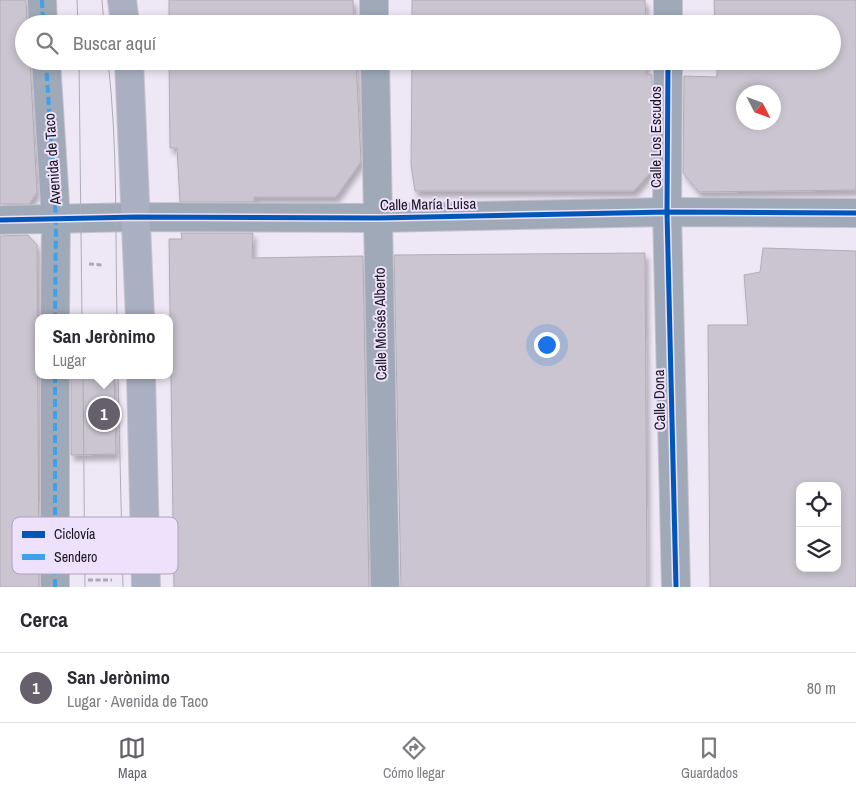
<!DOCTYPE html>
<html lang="es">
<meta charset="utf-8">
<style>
:root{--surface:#fff;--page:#f2f2f3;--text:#2b2b33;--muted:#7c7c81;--line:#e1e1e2;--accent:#65606b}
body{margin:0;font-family:"Archivo Narrow",sans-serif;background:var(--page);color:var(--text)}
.controls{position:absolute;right:15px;bottom:15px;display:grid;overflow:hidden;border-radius:10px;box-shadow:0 2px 8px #0003}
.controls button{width:45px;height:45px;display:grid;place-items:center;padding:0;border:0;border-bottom:1px solid var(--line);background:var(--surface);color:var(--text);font:25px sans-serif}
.compass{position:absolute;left:736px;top:85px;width:45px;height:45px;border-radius:50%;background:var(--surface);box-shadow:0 2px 8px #0003;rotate:132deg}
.you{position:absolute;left:546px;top:344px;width:18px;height:18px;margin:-12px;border:4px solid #fff;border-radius:50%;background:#1a73e8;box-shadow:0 0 0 8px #1a73e833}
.badge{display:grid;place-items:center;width:32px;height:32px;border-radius:50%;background:var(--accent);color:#fff;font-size:16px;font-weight:700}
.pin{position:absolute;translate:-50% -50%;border:2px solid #fff;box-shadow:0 1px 5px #0006}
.popup{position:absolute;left:35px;top:314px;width:138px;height:65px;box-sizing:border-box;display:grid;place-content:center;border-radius:10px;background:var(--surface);filter:drop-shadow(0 1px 4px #0005);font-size:16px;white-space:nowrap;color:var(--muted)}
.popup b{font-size:19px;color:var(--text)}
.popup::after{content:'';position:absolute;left:50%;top:100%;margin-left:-10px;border:10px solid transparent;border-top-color:var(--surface)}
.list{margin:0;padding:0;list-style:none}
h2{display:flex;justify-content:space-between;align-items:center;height:65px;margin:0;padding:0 20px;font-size:21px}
h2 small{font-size:16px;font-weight:400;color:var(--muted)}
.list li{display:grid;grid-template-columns:32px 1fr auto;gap:15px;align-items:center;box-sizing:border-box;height:70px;padding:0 20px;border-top:1px solid var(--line)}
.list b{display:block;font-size:19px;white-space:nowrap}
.list p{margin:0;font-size:16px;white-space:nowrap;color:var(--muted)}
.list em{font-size:16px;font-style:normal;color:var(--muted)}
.icon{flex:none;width:28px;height:28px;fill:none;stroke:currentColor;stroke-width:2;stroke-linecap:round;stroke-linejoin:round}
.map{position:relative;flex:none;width:856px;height:587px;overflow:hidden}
.search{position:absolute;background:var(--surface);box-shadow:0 2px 8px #0003;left:15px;right:15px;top:15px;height:55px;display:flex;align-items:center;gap:12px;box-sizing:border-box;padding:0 18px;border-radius:28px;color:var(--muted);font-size:19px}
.sheet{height:135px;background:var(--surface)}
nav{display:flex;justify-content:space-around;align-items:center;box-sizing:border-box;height:70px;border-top:1px solid var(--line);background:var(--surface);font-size:14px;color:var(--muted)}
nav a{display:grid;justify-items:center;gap:2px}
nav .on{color:var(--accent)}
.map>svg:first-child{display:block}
.building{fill:#cac5d0;stroke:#b2acb7;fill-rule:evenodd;filter:url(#shadow)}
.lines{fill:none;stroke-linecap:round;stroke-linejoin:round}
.street-casing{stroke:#c8c2ce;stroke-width:30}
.secondary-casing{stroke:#c8c2ce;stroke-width:30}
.path{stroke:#a7abb7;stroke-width:3;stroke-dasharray:5 2.5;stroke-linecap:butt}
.street{stroke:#9fa9b8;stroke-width:28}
.secondary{stroke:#aab0c2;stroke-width:28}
.tram{stroke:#acadba;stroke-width:1}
.quiet{stroke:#3da2ea;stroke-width:4;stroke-dasharray:8 4;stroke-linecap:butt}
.cycleway-casing{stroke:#ede1fb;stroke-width:8}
.cycleway{stroke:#0057b8;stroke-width:5}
.labels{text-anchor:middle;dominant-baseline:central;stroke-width:4;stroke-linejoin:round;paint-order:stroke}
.street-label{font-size:15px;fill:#1b1720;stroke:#ede1fb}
.key{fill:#ede1fb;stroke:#aea4b9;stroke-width:1}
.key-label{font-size:14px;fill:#1b1720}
</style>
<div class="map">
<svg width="856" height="587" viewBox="0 0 856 587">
<defs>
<filter id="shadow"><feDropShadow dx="3" dy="5.5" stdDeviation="2.5" flood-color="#0004"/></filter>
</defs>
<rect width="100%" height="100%" fill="#eee7f5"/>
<g class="building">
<path d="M0,0H26L27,24H24V61H30L37,192L29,204H0Z"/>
<path d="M169,0H353L354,24H169Z"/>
<path d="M412,0H645L646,24H412Z"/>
<path d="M714,0H856V190L699,192L683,173L684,76L717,77V61H832V24H715ZM744,92H774V122H744Z"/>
<path d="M169,61H356L361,162L336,197H254V202H180L177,148H170Z"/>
<path d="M412,61H646V74L652,75V171L634,191H415L411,165Z"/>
<path d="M181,233H253L252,258L363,256L369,587H174L169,239H182Z"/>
<path d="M28,235L37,245L39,587H0V236Z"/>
<path d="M763,248L856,251V587H710L708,325H748L744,275L760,272ZM800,486H837V568H800Z"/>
<path d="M645,253L647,587H401L394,255Z"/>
<path d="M71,375H114L116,454L71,455Z"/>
</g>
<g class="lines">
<defs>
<g id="street">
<path d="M42,0L43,24"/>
<path d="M374,0V24"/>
<path d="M668,24V0"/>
<path d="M46,61L56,220L55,318"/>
<path d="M375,61L385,587"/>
<path d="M668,61L667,212L676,587"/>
<path d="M0,220L137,217L378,218L667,212L856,213"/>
<path d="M55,587V375"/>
</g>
<g id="secondary">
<path d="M122,0L125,24"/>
<path d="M129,61L140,318"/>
<path d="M141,375L146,587"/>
</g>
</defs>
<use href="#street" class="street-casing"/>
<use href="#secondary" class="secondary-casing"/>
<g class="path">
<path d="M89,264L103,265"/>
<path d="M88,580H112"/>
</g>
<use href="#street" class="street"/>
<use href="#secondary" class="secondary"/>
<g class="tram">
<path d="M77,0L78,24"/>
<path d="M102,0L104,24"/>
<path d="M79,61L82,318"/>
<path d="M108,61C118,147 115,231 117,318"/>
<path d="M83,375L85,587"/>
<path d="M118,375L123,587"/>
</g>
<g class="quiet">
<path d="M42,0L43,24"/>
<path d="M46,61L56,220L55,318"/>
<path d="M55,587V375"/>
</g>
<defs>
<g id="cycleway">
<path d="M668,61L667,212L676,587"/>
<path d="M0,220L137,217L378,218L667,212L856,213"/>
</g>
</defs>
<use href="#cycleway" class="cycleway-casing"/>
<use href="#cycleway" class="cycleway"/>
</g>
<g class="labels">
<g class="street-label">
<text transform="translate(655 137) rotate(-90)">Calle Los Escudos</text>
<text transform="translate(52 159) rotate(-94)">Avenida de Taco</text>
<text transform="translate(428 204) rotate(-1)">Calle María Luisa</text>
<text transform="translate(380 324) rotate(-91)">Calle Moisés Alberto</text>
<text transform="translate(659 400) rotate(-91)">Calle Dona</text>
</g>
</g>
<rect x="12" y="517" width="166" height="57" rx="8" class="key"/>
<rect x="22" y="531" width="23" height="7" fill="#0057b8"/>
<rect x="22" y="554" width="23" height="6" fill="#3da2ea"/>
<g class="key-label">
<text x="54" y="539">Ciclovía</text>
<text x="54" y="562">Sendero</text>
</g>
</svg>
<div class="controls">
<button><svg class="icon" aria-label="locate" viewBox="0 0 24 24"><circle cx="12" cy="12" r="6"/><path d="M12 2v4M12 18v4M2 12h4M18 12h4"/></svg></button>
<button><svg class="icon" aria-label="layers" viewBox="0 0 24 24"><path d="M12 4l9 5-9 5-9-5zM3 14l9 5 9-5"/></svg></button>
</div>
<svg class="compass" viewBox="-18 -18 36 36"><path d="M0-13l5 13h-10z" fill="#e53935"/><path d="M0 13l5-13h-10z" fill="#7c7c81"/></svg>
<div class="you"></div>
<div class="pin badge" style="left:104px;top:414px">1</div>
<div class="popup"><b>San Jerònimo</b>Lugar</div>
<div class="search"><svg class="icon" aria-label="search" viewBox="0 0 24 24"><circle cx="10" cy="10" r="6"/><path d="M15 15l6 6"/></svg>Buscar aquí</div>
</div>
<section class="sheet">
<h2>Cerca<small></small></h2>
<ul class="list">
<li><span class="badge">1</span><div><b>San Jerònimo</b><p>Lugar · Avenida de Taco</p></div><em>80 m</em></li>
</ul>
</section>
<nav>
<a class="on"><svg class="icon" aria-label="map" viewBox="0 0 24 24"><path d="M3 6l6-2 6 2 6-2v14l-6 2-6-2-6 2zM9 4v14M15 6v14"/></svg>Mapa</a>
<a><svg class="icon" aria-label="directions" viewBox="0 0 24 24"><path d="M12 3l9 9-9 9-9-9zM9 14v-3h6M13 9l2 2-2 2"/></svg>Cómo llegar</a>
<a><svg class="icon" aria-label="saved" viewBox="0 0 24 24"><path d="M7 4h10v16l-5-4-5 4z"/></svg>Guardados</a>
</nav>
